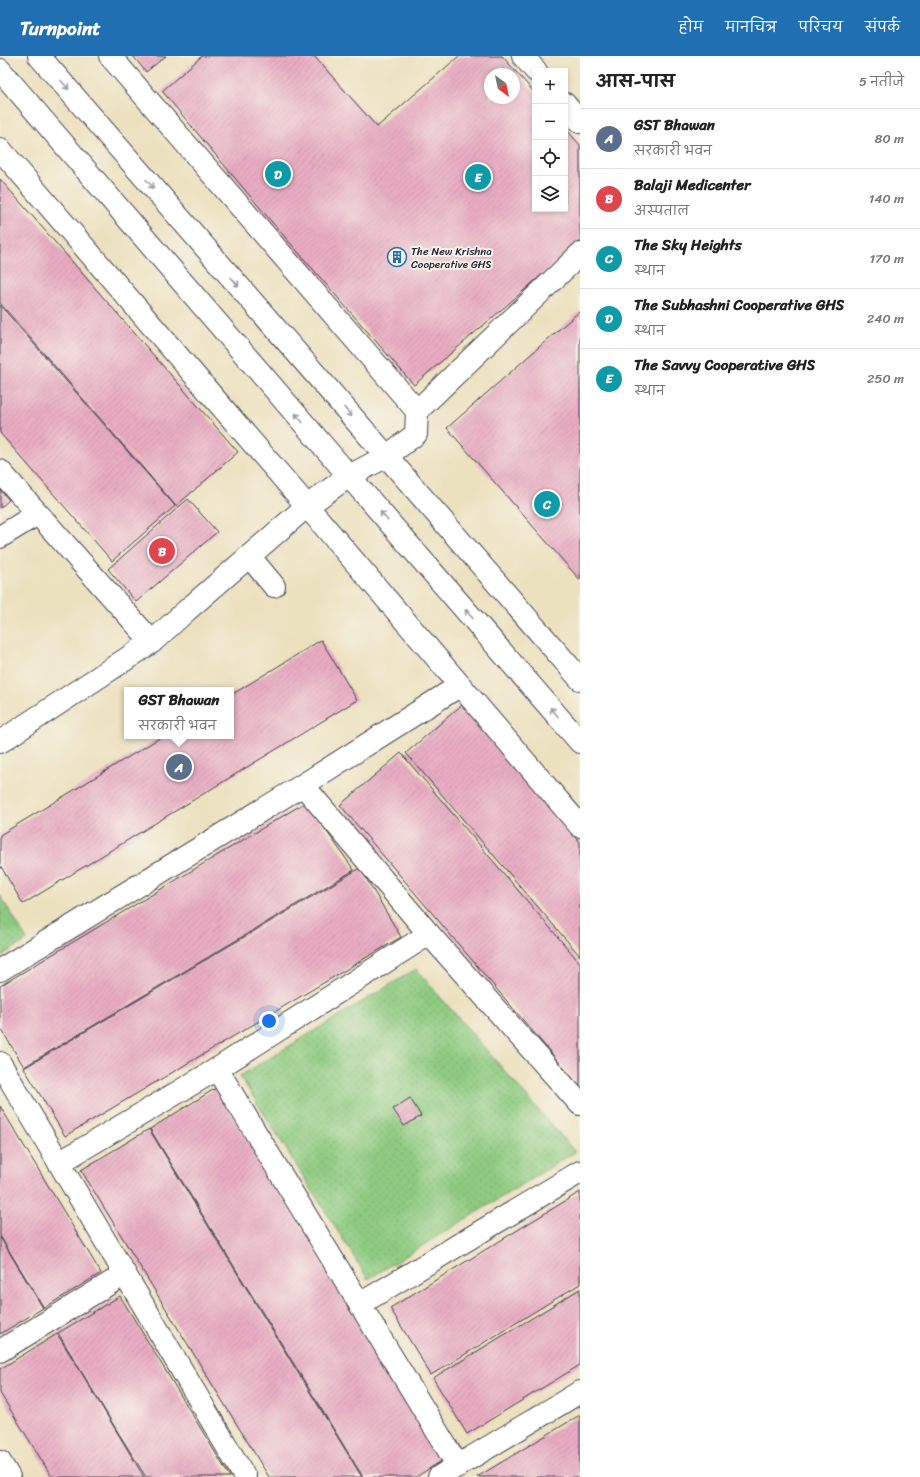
<!DOCTYPE html>
<html lang="hi">
<meta charset="utf-8">
<style>
:root{--surface:#fff;--page:#f6f6f6;--text:#222;--muted:#767676;--line:#e0e0e0;--accent:#1f6fb2}
body{margin:0;font-family:Sriracha,"Playpen Sans Deva",sans-serif;background:var(--page);color:var(--text)}
.controls{position:absolute;right:12px;top:12px;display:grid;overflow:hidden;border-radius:0px;box-shadow:0 2px 6px #0003}
.controls button{width:36px;height:36px;display:grid;place-items:center;padding:0;border:0;border-bottom:1px solid var(--line);background:var(--surface);color:var(--text);font:20px sans-serif}
.compass{position:absolute;left:484px;top:12px;width:36px;height:36px;border-radius:50%;background:var(--surface);box-shadow:0 2px 6px #0003;rotate:147deg}
.you{position:absolute;left:269px;top:965px;width:14px;height:14px;margin:-10px;border:3px solid #fff;border-radius:50%;background:#1a73e8;box-shadow:0 0 0 6px #1a73e833}
.badge{display:grid;place-items:center;width:26px;height:26px;border-radius:50%;background:var(--accent);color:#fff;font-size:13px;font-weight:700}
.pin{position:absolute;translate:-50% -50%;border:2px solid #fff;box-shadow:0 1px 4px #0006}
.popup{position:absolute;left:124px;top:631px;width:110px;height:52px;box-sizing:border-box;display:grid;place-content:center;border-radius:0px;background:var(--surface);filter:drop-shadow(0 1px 3px #0005);font-size:13px;white-space:nowrap;color:var(--muted)}
.popup b{font-size:15px;color:var(--text)}
.popup::after{content:'';position:absolute;left:50%;top:100%;margin-left:-8px;border:8px solid transparent;border-top-color:var(--surface)}
.list{margin:0;padding:0;list-style:none}
h2{display:flex;justify-content:space-between;align-items:center;height:52px;margin:0;padding:0 16px;font-size:17px}
h2 small{font-size:13px;font-weight:400;color:var(--muted)}
.list li{display:grid;grid-template-columns:26px 1fr auto;gap:12px;align-items:center;box-sizing:border-box;height:60px;padding:0 16px;border-top:1px solid var(--line)}
.list b{display:block;font-size:15px;white-space:nowrap}
.list p{margin:0;font-size:13px;white-space:nowrap;color:var(--muted)}
.list em{font-size:13px;font-style:normal;color:var(--muted)}
.icon{flex:none;width:22px;height:22px;fill:none;stroke:currentColor;stroke-width:2;stroke-linecap:round;stroke-linejoin:round}
.map{position:relative;flex:none;width:580px;height:1421px;overflow:hidden}
header{display:flex;align-items:center;gap:24px;box-sizing:border-box;height:56px;padding:0 20px;background:var(--accent);color:#fff}
header strong{font-size:19px}
nav{display:flex;gap:22px;margin-inline-start:auto;font-size:14px}
main{display:flex}
aside{flex:1;background:var(--surface)}
.map>svg:first-child{display:block}
.grass{fill:url(#grass-dots);stroke:#58765e}
.building{fill:url(#building-hatch);fill-rule:evenodd}
.lines{fill:none;stroke-linecap:round;stroke-linejoin:round}
.minor-casing{stroke:#403f4f;stroke-width:24}
.minor{stroke:#fff;stroke-width:22}
.oneway{stroke:#9c9ca7}
.labels{text-anchor:middle;dominant-baseline:central;stroke-width:4;stroke-linejoin:round;paint-order:stroke}
.poi-label{font-size:11px;fill:#22223b;stroke:#f7f3e8;text-anchor:start}
</style>
<header>
<strong>Turnpoint</strong>
<nav><a>होम</a><a>मानचित्र</a><a>परिचय</a><a>संपर्क</a></nav>
</header>
<main>
<div class="map">
<svg width="580" height="1421" viewBox="0 0 580 1421">
<defs>
<pattern id="grass-dots" width="8" height="8" patternUnits="userSpaceOnUse"><rect width="8" height="8" fill="#8ecb80"/><path d="M2 2h.1M6 6h.1" fill="none" stroke="#7aae70" stroke-width="1.8" stroke-linecap="round"/></pattern>
<pattern id="building-hatch" width="6" height="6" patternUnits="userSpaceOnUse"><rect width="6" height="6" fill="#e8acc2"/><path d="M-1 1l2-2M0 6l6-6M5 7l2-2" fill="none" stroke="#c794a8"/></pattern>
</defs>
<rect width="100%" height="100%" fill="#f7f3e8"/>
<filter id="ink" filterUnits="userSpaceOnUse"><feTurbulence type="fractalNoise" baseFrequency=".025" numOctaves="2"/><feDisplacementMap in="SourceGraphic" scale="8" xChannelSelector="R" yChannelSelector="G"/><feConvolveMatrix kernelMatrix="1 2 1 2 8 2 1 2 1" color-interpolation-filters="sRGB"/></filter>
<filter id="wash" filterUnits="userSpaceOnUse"><feTurbulence type="fractalNoise" baseFrequency=".012" numOctaves="4" result="noise"/><feDisplacementMap in="SourceGraphic" scale="16" xChannelSelector="R" yChannelSelector="G"/><feGaussianBlur stdDeviation="0.9" result="paint"/><feColorMatrix in="noise" values="0 0 0 0 0 0 0 0 0 0 0 0 0 0 0 0 0 1.4 0 .05"/><feComposite in="paint" operator="in"/></filter>
<g filter="url(#wash)">
<rect width="100%" height="100%" fill="#ece1bf"/>
<g class="grass">
<path d="M0,839L27,884L0,901Z"/>
<path d="M416,913L575,1096L368,1223L240,1020Z"/>
</g>
<g id="blocks">
<g class="building">
<path d="M133,0H166L146,16Z"/>
<path d="M202,0H314L377,71L459,0H502L535,37V153H565V72L580,89V186L414,329L271,165L162,35ZM490,18H514V42H490Z"/>
<path d="M0,123L238,396L176,450L0,247Z"/>
<path d="M0,249L175,450L112,505L0,377Z"/>
<path d="M580,255V524L447,372Z"/>
<path d="M0,434L9,444L0,452Z"/>
<path d="M188,443L217,476L136,546L108,513Z"/>
<path d="M321,584L357,644L23,848L0,809V779L163,680H231V639Z"/>
<path d="M463,648L580,786V900L406,697Z"/>
<path d="M401,697L580,907V1031L340,749Z"/>
<path d="M306,746L354,814L24,1011L0,971V930Z"/>
<path d="M360,812L401,881L65,1080L24,1012Z"/>
<path d="M216,1032L443,1404L416,1421H363L150,1073Z"/>
<path d="M410,1042L421,1060L404,1070L393,1053Z"/>
<path d="M0,1050L101,1217L44,1252L0,1180Z"/>
<path d="M149,1073L289,1302L362,1421H269L81,1114Z"/>
<path d="M580,1136V1228L431,1319L390,1252Z"/>
<path d="M0,1181L43,1252L0,1278Z"/>
<path d="M580,1233V1309L467,1378L433,1322Z"/>
<path d="M120,1240L181,1340L230,1421H146L119,1378L58,1277Z"/>
<path d="M57,1278L78,1311L144,1421H52L0,1337V1313Z"/>
<path d="M580,1359V1421H477L530,1389Z"/>
</g>
</g>
</g>
<g filter="url(#ink)">
<use href="#blocks" fill-opacity="0" stroke="#403f4f" stroke-width="1"/>
<g class="lines">
<defs>
<g id="minor">
<path d="M39,0L580,623"/>
<path d="M110,0L417,355"/>
<path d="M523,0L536,15"/>
<path d="M0,14L349,420L580,686"/>
<path d="M565,48L580,66"/>
<path d="M0,93L307,450L580,770"/>
<path d="M0,415L152,586"/>
<path d="M0,481L37,458"/>
<path d="M249,500L274,530"/>
<path d="M0,686L152,586L186,555L307,450L349,420L387,400L416,378L417,355L580,198"/>
<path d="M303,729L429,878L580,1048"/>
<path d="M0,914L303,729L459,630"/>
<path d="M0,1007L245,1421"/>
<path d="M217,1013L458,1410"/>
<path d="M59,1107L217,1013L429,878"/>
<path d="M360,1248L580,1116"/>
<path d="M0,1295L125,1218"/>
<path d="M0,1406L9,1421"/>
<path d="M439,1421L580,1336"/>
</g>
</defs>
<use href="#minor" class="minor-casing"/>
<use href="#minor" class="minor"/>
</g>
<defs><path id="oneway-shaft" d="M-6 0H5M1.5-3L5.5 0L1.5 3" fill="none" stroke-width="1.6" stroke-linecap="round" stroke-linejoin="round"/></defs>
<g class="oneway">
<use href="#oneway-shaft" transform="translate(65 29) rotate(49)"/>
<use href="#oneway-shaft" transform="translate(150 128) rotate(49)"/>
<use href="#oneway-shaft" transform="translate(235 226) rotate(49)"/>
<use href="#oneway-shaft" transform="translate(348 356) rotate(49)"/>
<use href="#oneway-shaft" transform="translate(299 362) rotate(-131)"/>
<use href="#oneway-shaft" transform="translate(384 460) rotate(-131)"/>
<use href="#oneway-shaft" transform="translate(469 558) rotate(-131)"/>
<use href="#oneway-shaft" transform="translate(554 656) rotate(-131)"/>
</g>
</g>
<defs>
<symbol id="building-ring" viewBox="-11 -11 22 22"><circle r="9.5" fill="#f7f3e8" stroke="#1f6fb2" stroke-width="1.5"/><path d="M-4-6H4V6H1V3H-1V6H-4ZM-2.5-4.3h1.7v1.8h-1.7ZM.8-4.3h1.7v1.8H.8ZM-2.5-1h1.7V.8h-1.7ZM.8-1h1.7V.8H.8Z" fill="#1f6fb2"/></symbol>
</defs>
<g fill-rule="evenodd">
<use href="#building-ring" x="386" y="190" width="22" height="22"/>
</g>
<g class="labels">
<g class="poi-label">
<text x="411" y="195">The New Krishna<tspan x="411" dy="13">Cooperative GHS</tspan></text>
</g>
</g>
</svg>
<div class="controls">
<button>+</button>
<button>−</button>
<button><svg class="icon" aria-label="locate" viewBox="0 0 24 24"><circle cx="12" cy="12" r="6"/><path d="M12 2v4M12 18v4M2 12h4M18 12h4"/></svg></button>
<button><svg class="icon" aria-label="layers" viewBox="0 0 24 24"><path d="M12 4l9 5-9 5-9-5zM3 14l9 5 9-5"/></svg></button>
</div>
<svg class="compass" viewBox="-18 -18 36 36"><path d="M0-13l5 13h-10z" fill="#e53935"/><path d="M0 13l5-13h-10z" fill="#767676"/></svg>
<div class="you"></div>
<div class="pin badge" style="left:179px;top:711px;background:#5c6f8a">A</div>
<div class="popup"><b>GST Bhawan</b>सरकारी भवन</div>
<div class="pin badge" style="left:162px;top:495px;background:#e0444e">B</div>
<div class="pin badge" style="left:547px;top:448px;background:#0f9aa8">C</div>
<div class="pin badge" style="left:278px;top:118px;background:#0f9aa8">D</div>
<div class="pin badge" style="left:478px;top:121px;background:#0f9aa8">E</div>
</div>
<aside>
<h2>आस-पास<small>5 नतीजे</small></h2>
<ul class="list">
<li><span class="badge" style="background:#5c6f8a">A</span><div><b>GST Bhawan</b><p>सरकारी भवन</p></div><em>80 m</em></li>
<li><span class="badge" style="background:#e0444e">B</span><div><b>Balaji Medicenter</b><p>अस्पताल</p></div><em>140 m</em></li>
<li><span class="badge" style="background:#0f9aa8">C</span><div><b>The Sky Heights</b><p>स्थान</p></div><em>170 m</em></li>
<li><span class="badge" style="background:#0f9aa8">D</span><div><b>The Subhashni Cooperative GHS</b><p>स्थान</p></div><em>240 m</em></li>
<li><span class="badge" style="background:#0f9aa8">E</span><div><b>The Savvy Cooperative GHS</b><p>स्थान</p></div><em>250 m</em></li>
</ul>
</aside>
</main>
